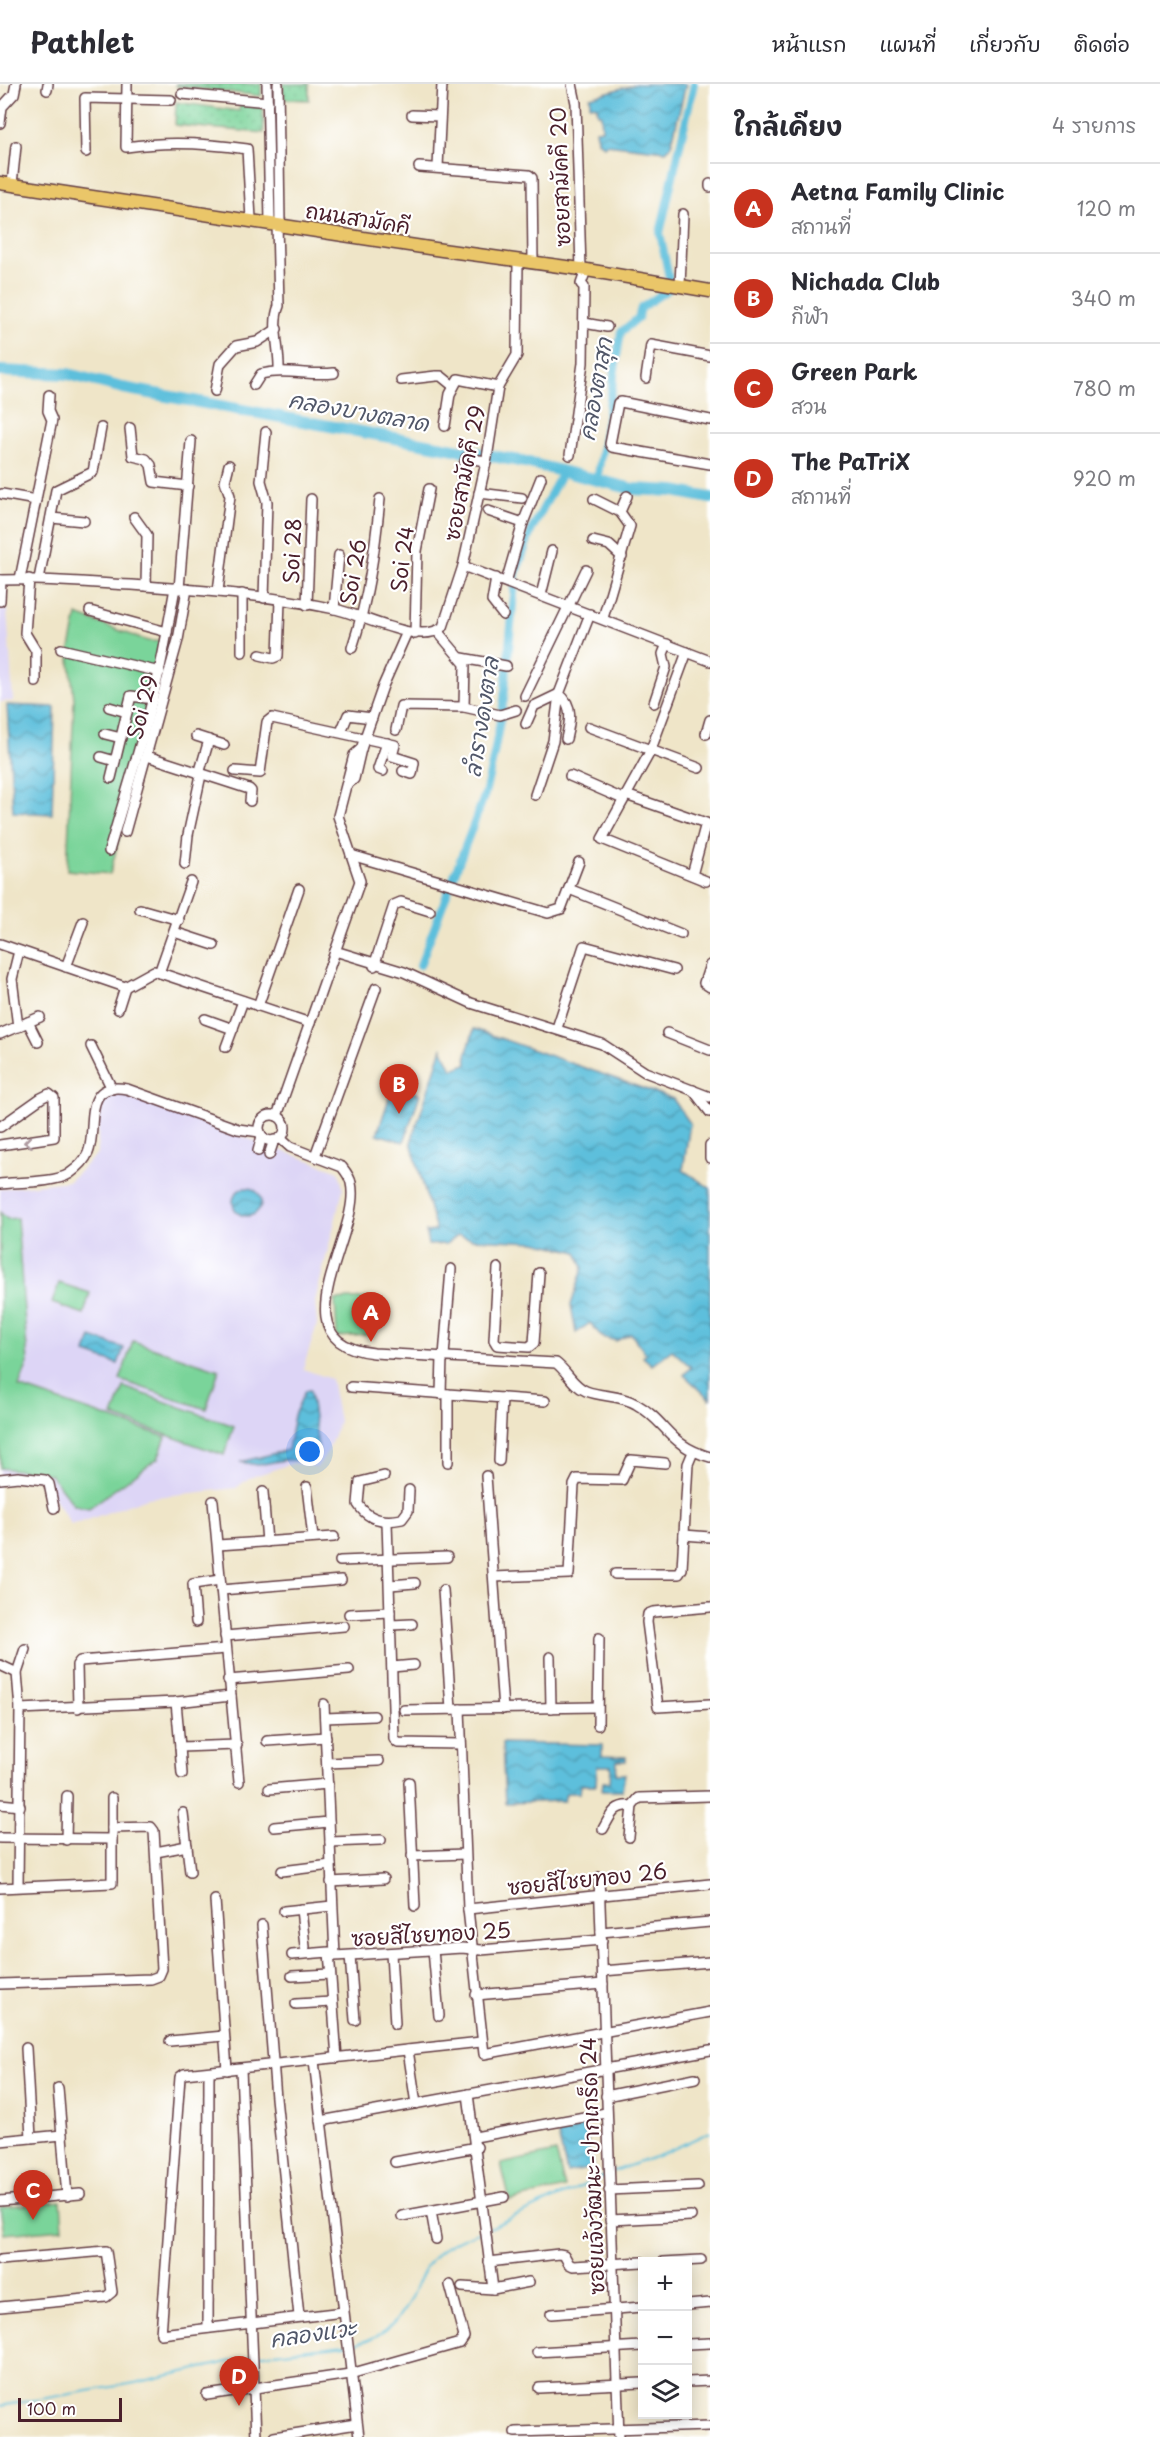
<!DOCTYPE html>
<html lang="th">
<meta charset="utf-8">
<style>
:root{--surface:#fff;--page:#f7f7f7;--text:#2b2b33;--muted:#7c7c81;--line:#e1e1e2;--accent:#c8321e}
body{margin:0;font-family:"Playpen Sans","Playpen Sans Thai",sans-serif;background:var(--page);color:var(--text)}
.controls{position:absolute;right:18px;bottom:18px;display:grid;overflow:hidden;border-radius:0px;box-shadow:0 3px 15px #0003}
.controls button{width:54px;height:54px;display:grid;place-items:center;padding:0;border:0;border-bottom:2px solid var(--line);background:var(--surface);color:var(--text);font:30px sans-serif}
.scale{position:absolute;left:18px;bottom:15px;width:104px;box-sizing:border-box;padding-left:6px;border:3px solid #4a1f2b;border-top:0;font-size:16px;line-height:21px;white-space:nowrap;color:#4a1f2b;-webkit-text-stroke:4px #fff;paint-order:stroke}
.you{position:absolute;left:310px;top:1368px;width:21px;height:21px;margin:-15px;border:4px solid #fff;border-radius:50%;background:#1a73e8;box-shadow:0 0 0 9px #1a73e833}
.badge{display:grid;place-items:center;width:39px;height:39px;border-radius:50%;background:var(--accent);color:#fff;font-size:20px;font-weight:700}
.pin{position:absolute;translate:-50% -50px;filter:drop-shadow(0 2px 3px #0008)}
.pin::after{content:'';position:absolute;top:32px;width:21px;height:18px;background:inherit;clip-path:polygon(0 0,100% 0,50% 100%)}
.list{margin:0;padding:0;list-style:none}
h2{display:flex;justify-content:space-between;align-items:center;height:78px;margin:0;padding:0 24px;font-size:26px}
h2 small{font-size:20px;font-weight:400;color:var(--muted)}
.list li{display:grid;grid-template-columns:39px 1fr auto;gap:18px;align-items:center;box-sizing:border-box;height:90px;padding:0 24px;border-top:2px solid var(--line)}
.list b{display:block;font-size:22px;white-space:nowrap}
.list p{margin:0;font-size:20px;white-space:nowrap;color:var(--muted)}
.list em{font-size:20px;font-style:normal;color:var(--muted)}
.icon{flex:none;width:33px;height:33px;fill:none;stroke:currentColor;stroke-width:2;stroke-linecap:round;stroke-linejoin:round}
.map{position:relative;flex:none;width:710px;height:2353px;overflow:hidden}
header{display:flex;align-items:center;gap:36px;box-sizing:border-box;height:84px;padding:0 30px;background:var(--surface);border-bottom:2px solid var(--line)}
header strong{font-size:28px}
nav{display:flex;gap:33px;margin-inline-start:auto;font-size:21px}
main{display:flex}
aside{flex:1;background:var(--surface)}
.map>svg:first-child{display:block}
.built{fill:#ddd5f6}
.green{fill:#7ad49a;stroke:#627a62;stroke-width:1.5}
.garden{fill:url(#garden-dots);stroke:#627a62;stroke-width:1.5}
.water{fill:url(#water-waves);stroke:#546f84;stroke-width:1.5}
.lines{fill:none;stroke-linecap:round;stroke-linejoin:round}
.stream{stroke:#5dbfdc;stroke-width:2}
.canal{stroke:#5dbfdc;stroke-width:8}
.river{stroke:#5dbfdc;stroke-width:12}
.minor-casing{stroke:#633d43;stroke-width:12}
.major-casing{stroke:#633d43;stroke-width:15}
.minor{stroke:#fff;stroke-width:9}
.major{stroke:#eac669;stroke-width:12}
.oneway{stroke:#ae9aa0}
.labels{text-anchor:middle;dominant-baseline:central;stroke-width:4.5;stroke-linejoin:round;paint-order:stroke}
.street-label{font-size:21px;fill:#4a1f2b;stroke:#fff}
.water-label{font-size:22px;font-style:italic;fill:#515769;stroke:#fff}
</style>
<header>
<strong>Pathlet</strong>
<nav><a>หน้าแรก</a><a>แผนที่</a><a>เกี่ยวกับ</a><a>ติดต่อ</a></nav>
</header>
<main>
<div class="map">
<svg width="710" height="2353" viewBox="0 0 710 2353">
<defs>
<pattern id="garden-dots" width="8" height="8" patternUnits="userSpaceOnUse" patternTransform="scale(1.5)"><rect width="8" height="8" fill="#7ad49a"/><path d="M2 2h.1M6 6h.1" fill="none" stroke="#6bb685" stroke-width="1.8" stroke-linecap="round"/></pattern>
<pattern id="water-waves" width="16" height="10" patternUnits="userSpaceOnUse" patternTransform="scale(1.5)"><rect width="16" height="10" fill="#5dbfdc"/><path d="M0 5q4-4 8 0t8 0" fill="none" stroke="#4f9bb3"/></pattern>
</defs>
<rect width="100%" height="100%" fill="#fff"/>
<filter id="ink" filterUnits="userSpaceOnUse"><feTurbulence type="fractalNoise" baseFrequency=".0167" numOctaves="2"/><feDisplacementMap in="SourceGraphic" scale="12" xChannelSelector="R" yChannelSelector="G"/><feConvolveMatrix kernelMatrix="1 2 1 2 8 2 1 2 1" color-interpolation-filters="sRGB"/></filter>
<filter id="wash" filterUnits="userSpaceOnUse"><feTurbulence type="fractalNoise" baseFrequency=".008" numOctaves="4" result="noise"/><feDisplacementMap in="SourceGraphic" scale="24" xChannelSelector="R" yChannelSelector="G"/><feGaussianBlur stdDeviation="1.35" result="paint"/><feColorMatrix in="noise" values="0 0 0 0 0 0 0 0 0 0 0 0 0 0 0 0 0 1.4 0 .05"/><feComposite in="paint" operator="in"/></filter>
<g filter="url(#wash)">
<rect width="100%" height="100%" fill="#efe5c8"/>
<g class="built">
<path d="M0,526H7L13,617L0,618Z"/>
<path d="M121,1009L339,1087L343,1105L315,1217L317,1240L303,1285L331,1295L339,1337L328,1367L317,1383L293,1379L249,1394L236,1404L147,1414L82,1438L71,1440L43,1396L0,1391V1105L69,1097L98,1069V1023L101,1015Z"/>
</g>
<g class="green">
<path d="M77,531L148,557L170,558L110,790L67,786L74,615L69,569Z"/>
<path d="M0,1128L7,1135L17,1134L28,1279L19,1303L166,1353L158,1374L89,1424L74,1421L50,1390L0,1384Z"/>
<path d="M59,1199L90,1209L84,1230L52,1219Z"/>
<path d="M368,1214L369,1251L337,1253L335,1216Z"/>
<path d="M133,1257L219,1286L206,1325L120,1296Z"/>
<path d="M124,1303L234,1342L224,1371L113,1332Z"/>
<path d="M556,2068L565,2104L510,2117L501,2080Z"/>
<path d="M61,2117L63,2145L4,2150L0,2123Z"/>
</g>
<g class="garden">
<path d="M176,0H261V12L176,2Z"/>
<path d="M283,0H309V16L284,15Z"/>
<path d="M176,18L239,27L240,21L263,24L264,49L175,41Z"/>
</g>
<g class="water">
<path d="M637,0H686L671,62L666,67L606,60L604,62L598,57L596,46L602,45L601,30H598L597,22L590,21V13Z"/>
<path d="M7,621L55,623L52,730L13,728Z"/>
<path d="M474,945L673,1015L690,1039L683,1086L710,1104V1315L684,1291L691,1283L672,1266L652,1281L643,1273L646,1270L631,1250L616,1257L602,1253L590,1239L576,1249L571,1221L583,1184L577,1168L535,1158L472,1155L458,1151L446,1160L428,1161L426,1148L436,1147L411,1058L442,964L452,985L467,980L466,971Z"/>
<path d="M394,1000L420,1010L404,1058L377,1050Z"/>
<circle cx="247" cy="1118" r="14"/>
<path d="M91,1253L124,1264L118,1280L86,1269Z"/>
<path d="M310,1306L319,1369L315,1377L284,1376L258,1381L240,1378L288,1366L294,1331L305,1307Z"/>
<path d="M502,1659L602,1661V1672L626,1673V1677H617L616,1690H625L622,1707H602L603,1698H610L611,1682H597L596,1701H581L580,1709H566L564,1717L505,1719Z"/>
<path d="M584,2041L593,2084L567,2089L557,2047Z"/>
</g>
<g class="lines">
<g class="stream">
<path d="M611,2088L658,2072L710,2048"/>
<path d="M489,2144L607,2091"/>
<path d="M351,2260C375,2258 399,2239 409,2217C417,2203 420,2188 431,2176C443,2161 466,2152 484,2146"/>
<path d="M256,2271L346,2261"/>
<path d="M0,2322L135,2299L250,2273"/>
</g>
<g class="canal">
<path d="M669,194L660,149L694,0"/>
<path d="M597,397L621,248L638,234L641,224L669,205"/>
<path d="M420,881L485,710L493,675L504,615L516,490L532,445L562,389"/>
</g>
<path class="river" d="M0,287L68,290L123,304L525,378L633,405L674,407L710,414"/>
</g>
</g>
<g filter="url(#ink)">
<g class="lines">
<defs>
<g id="minor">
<path d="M127,0L126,63C166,57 207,59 247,65L251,135"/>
<path d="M267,0L270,138"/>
<path d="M278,0L280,140"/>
<path d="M572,0L576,19L581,185"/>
<path d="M47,6L48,0"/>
<path d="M182,10L268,18"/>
<path d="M412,31L440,32"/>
<path d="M0,39L2,23L14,10L16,0"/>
<path d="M86,68L85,14L171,16"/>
<path d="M419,83L529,91L532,94L533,178"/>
<path d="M438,83L442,0"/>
<path d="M12,100L16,62"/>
<path d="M710,100V103"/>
<path d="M277,139L279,222C271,240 280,266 279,286"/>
<path d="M680,202L683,130"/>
<path d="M584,239L607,243"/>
<path d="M646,294L651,261L710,272"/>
<path d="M401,296L436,292H441L452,301"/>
<path d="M254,301L261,290C285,284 309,292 334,289"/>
<path d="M215,307L220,280L236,262L257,258L277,245"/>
<path d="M710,336L621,318L618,319L610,360L612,363L710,380"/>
<path d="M445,342L450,310L458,295L498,303"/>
<path d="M130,344L133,372L146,375L151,381L154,398L188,402"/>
<path d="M570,371L583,279L584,203L581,200L586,186"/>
<path d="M461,392L466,374L486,377"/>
<path d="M479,409L522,414"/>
<path d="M2,410L36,416"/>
<path d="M594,415L620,428L630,442L603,534"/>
<path d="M488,427L523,439"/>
<path d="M620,428L627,412"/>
<path d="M134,433L147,451L146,502"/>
<path d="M51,434L84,437"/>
<path d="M593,457L609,461L622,473"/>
<path d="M463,482L710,577"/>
<path d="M496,494L492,517L503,531"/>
<path d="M20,495L52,336L48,327L49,311"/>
<path d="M29,495L25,549L36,567V598"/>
<path d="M39,495L56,406L93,388L101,344"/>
<path d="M0,496C44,494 88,499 132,501C200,506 268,511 335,525C363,531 419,562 443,543L463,482L487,374L498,303L517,271L518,177"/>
<path d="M506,498L523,439L541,394"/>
<path d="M179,505L191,357"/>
<path d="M218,507L230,412L225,397L229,381"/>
<path d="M242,510V568"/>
<path d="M541,511L552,467"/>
<path d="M264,514L267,418L261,397L266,348"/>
<path d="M0,517L1,496"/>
<path d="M307,521L311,415"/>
<path d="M334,525L339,471"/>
<path d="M90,527L167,548L175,504"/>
<path d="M438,548L465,580L464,623"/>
<path d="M415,550L417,467L429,405"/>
<path d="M352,564C368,516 375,466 380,415"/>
<path d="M61,565L160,588"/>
<path d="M687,568L650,668L602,755L706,797"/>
<path d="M260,571L273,574L278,572L280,516"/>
<path d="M462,574L506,582"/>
<path d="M525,612L586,486"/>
<path d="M654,619L666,583L663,570L667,560"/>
<path d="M109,623L127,628"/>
<path d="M526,640L534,622L559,610C574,621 570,638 566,655"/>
<path d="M589,643L699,684"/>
<path d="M396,646L401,622L464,623L500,631L516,626"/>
<path d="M341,648L348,631L372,634"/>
<path d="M105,650L121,654"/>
<path d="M706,650L710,636"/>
<path d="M196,652L224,661"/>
<path d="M147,672L249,705L251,707L250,717"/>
<path d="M101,673L115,677"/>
<path d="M235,687L260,689L267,638L272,634L395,661L392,672L414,679L412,690L403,687"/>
<path d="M383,687L378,685L387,659"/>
<path d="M199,690L209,656"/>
<path d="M570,692L623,715"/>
<path d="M111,694L131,612L153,615"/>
<path d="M348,700L354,695L361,665L383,602L407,548"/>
<path d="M535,711L553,657L559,610L590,530"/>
<path d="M626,711L706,739L692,791"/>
<path d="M125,748L178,556L187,505"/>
<path d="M109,767C130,694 154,623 167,548"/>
<path d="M351,771L548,829L561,825L579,778"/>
<path d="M185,780L188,751L201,691"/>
<path d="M569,805L681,850"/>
<path d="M140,825L179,836"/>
<path d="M174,848L214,861"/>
<path d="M0,860L125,903L154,887L310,939"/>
<path d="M335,867L404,888L471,919L602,960L645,988L710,1013"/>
<path d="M710,881L704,899L710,903"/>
<path d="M374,882L394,821L401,818L430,827"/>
<path d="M66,883L83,838"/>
<path d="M159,889L191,798"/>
<path d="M258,922L299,805"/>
<path d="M118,925L125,903"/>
<path d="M205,935L233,945"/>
<path d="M28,938L38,958"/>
<path d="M18,943L12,895L19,867"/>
<path d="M557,944L584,862L674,886"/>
<path d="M667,949L710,966"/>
<path d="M0,950L40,933"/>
<path d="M91,962L112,1005"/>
<path d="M226,963L243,917"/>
<path d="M693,1006L710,1028"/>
<circle cx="272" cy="1044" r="13"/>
<path d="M277,1032L360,797L338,732L354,671L361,665"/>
<path d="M0,1043L41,1014L49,1010L54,1014V1053L0,1061"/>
<path d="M280,1054L290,1063L342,1083C346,1088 350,1093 351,1099C363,1149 273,1259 374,1269L556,1279C567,1287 573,1302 586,1307C602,1313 621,1311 636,1320C668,1338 667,1361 710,1373"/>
<path d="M710,1061V1074"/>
<path d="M258,1067L262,1052"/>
<path d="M269,1071L274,1056"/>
<path d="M315,1072L376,904"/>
<path d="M0,1100C17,1098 55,1099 69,1090C76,1085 85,1077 88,1069C98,1046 80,996 127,1005L238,1045L260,1048"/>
<path d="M498,1184L494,1256L497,1261L529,1263L534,1259L539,1189"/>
<path d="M444,1272L451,1185"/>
<path d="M351,1303L545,1317"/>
<path d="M441,1310L442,1272"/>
<path d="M448,1310V1378"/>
<path d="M499,1377L502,1314"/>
<path d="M384,1392L360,1398L358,1420C368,1436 384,1439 402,1435L408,1427L409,1406"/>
<path d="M486,1392L503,1625"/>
<path d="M0,1395L18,1393L45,1396L49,1400L54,1424"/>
<path d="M307,1403L313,1454"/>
<path d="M263,1408L267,1458"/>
<path d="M213,1417L239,1698"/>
<path d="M387,1438L394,1655L398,1659L461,1660"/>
<path d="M684,1451L710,1453"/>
<path d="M218,1461L334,1453"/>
<path d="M340,1477L447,1473"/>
<path d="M615,1490H679L682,1485L688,1380L693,1368"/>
<path d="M494,1493L569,1490L574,1401L577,1395L622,1396L631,1376L665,1379"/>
<path d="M390,1501L415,1499"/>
<path d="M221,1506L341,1496"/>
<path d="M443,1506L451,1625"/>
<path d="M710,1523L653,1528L648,1530L647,1538L658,1623L710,1620"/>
<path d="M349,1530L390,1528"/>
<path d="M196,1538L193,1500L220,1496"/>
<path d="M391,1541L412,1540"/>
<path d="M225,1552L344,1542"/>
<path d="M550,1573L551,1624"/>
<path d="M0,1581L17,1589"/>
<path d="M392,1583L414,1581"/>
<path d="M228,1596L349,1586"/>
<path d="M176,1618L180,1663L237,1661"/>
<path d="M324,1620L335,1872L462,1864L481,1866L602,1856"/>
<path d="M78,1624L77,1581L80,1577L226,1565"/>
<path d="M20,1625L176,1618L231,1612"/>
<path d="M460,1625L468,1825L484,1970L710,1928"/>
<path d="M404,1626L597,1623"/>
<path d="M325,1634L374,1632"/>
<path d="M598,1641L599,1554"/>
<path d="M267,1657L326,1653"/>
<path d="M180,1663L182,1690"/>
<path d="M327,1679L379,1677"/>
<path d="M409,1698L415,1822"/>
<path d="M269,1705L328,1700"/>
<path d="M0,1720L20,1722"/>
<path d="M183,1729L190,1788"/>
<path d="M274,1743L329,1738"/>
<path d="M603,1745C611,1731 614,1720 632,1722"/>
<path d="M629,1753L632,1722L639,1714L710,1712"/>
<path d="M0,1754L112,1755"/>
<path d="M66,1756L67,1712"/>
<path d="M330,1758L381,1756"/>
<path d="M156,1768L187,1762"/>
<path d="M412,1772L465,1770"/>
<path d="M282,1787L331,1781"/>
<path d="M599,1793L619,2353"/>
<path d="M331,1798L383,1795"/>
<path d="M18,1802L20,1625L17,1589L25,1565"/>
<path d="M0,1804L112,1799V1714"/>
<path d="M215,1816L227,1986"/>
<path d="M301,1825L305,1863"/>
<path d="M468,1825L710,1800"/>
<path d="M284,1827L332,1822"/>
<path d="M262,1841L276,2014L299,2232"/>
<path d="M601,1848L710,1838"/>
<path d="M433,1866L439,1932"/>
<path d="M391,1869L395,1940"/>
<path d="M292,1871L329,1868L337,1974"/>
<path d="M350,1872L355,1936"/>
<path d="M603,1887L710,1878"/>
<path d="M292,1892L330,1890"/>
<path d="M0,1900L151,1895L159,1892L162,1885L154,1747L151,1743L112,1744"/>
<path d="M476,1911L603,1900"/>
<path d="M296,1920L332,1918"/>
<path d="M170,1957L224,1952"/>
<path d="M26,1964L31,2054"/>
<path d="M408,1966L416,2020"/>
<path d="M314,1977L359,2353"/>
<path d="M241,1985L256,2353"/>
<path d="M58,2004L67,2112"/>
<path d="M468,2010L493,2205"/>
<path d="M606,2012L695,1994"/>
<path d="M321,2037L710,1966"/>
<path d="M475,2053L606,2029"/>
<path d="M0,2057L62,2051"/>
<path d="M395,2078L477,2063"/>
<path d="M609,2106L698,2102"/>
<path d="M0,2117L80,2110"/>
<path d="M431,2127L436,2155"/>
<path d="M402,2132L504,2113"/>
<path d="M610,2136L691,2132"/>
<path d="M0,2176L106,2167L112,2208L106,2213L0,2223"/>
<path d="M489,2178L559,2170L564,2171L569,2180L573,2182L642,2178"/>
<path d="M663,2178L701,2176"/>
<path d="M462,2203L493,2205L529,2198"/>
<path d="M688,2221L710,2219"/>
<path d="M343,2228L161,2250L180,1993L184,1990L481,1958"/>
<path d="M551,2230L642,2223"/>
<path d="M208,2244L209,1988"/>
<path d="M688,2260L710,2259"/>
<path d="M537,2268L642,2262"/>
<path d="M688,2298L710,2297"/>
<path d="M539,2304L642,2299"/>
<path d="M207,2311L350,2290L460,2259L464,2253L450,2201"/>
<path d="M515,2348L710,2342"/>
<path d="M274,2353L357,2340"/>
</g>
<path id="major" d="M0,99L442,166L581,185L710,207"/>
</defs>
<use href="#minor" class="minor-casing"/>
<use href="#major" class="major-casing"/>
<use href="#minor" class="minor"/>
<use href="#major" class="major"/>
</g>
<defs><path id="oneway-chevron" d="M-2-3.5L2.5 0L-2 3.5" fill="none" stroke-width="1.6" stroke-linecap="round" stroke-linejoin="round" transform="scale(1.5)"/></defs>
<use class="oneway" href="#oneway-chevron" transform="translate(28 1058) rotate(173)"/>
</g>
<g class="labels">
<g class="street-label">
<text transform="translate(559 93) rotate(-92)">ซอยสามัคคี 20</text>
<text transform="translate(358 133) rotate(9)">ถนนสามัคคี</text>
<text transform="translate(463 389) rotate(-79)">ซอยสามัคคี 29</text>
<text transform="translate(291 467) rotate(-88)">Soi 28</text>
<text transform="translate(401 475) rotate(-83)">Soi 24</text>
<text transform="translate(352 488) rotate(-80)">Soi 26</text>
<text transform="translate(141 623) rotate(-75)">Soi 29</text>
<text transform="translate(587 1794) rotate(-6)">ซอยสีไชยทอง 26</text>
<text transform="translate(431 1849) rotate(-3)">ซอยสีไชยทอง 25</text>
<text transform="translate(591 2082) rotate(-92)">ซอยแจ้งวัฒนะ-ปากเกร็ด 24</text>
</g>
<g class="water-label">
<text transform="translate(594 305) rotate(-80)">คลองตาสุก</text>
<text transform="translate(359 326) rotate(10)">คลองบางตลาด</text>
<text transform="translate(480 633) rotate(-81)">ลำรางดงตาล</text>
<text transform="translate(313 2248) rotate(-8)">คลองแวะ</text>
</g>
</g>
</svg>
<div class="controls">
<button>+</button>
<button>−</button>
<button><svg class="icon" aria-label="layers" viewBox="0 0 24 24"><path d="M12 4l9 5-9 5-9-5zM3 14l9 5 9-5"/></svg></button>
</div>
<div class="scale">100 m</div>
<div class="you"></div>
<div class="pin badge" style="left:371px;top:1258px">A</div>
<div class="pin badge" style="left:399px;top:1030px">B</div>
<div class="pin badge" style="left:33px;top:2136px">C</div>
<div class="pin badge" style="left:239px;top:2322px">D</div>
</div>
<aside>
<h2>ใกล้เคียง<small>4 รายการ</small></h2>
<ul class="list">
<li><span class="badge">A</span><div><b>Aetna Family Clinic</b><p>สถานที่</p></div><em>120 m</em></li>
<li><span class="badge">B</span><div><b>Nichada Club</b><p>กีฬา</p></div><em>340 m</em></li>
<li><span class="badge">C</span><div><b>Green Park</b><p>สวน</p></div><em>780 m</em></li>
<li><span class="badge">D</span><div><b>The PaTriX</b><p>สถานที่</p></div><em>920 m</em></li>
</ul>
</aside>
</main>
